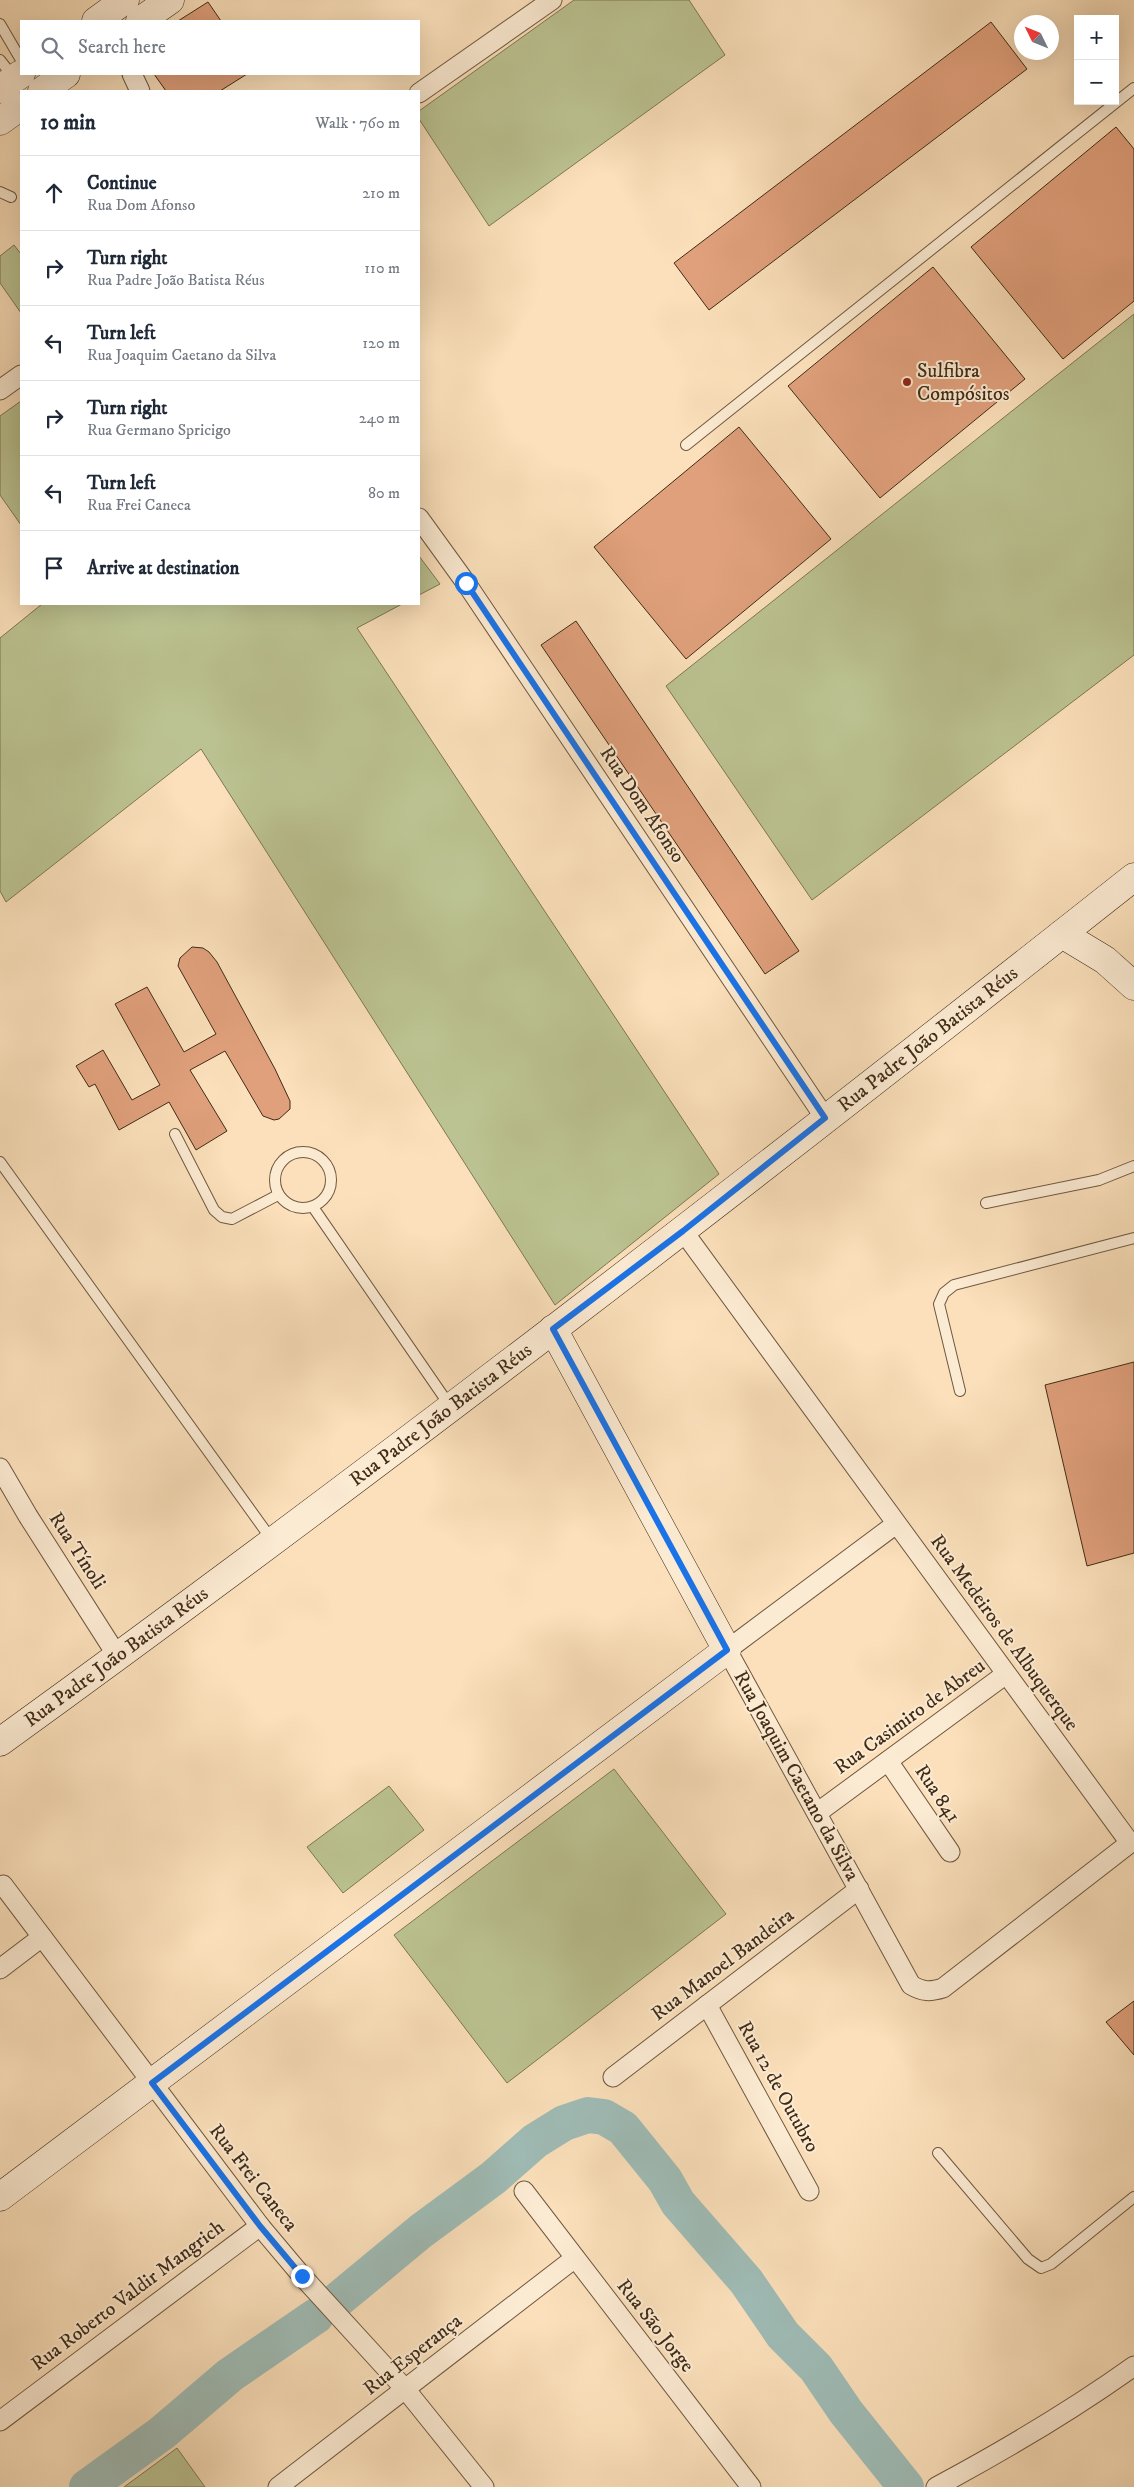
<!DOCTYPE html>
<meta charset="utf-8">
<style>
:root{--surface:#fff;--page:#f2f2f3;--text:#1f2937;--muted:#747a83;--line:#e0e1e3}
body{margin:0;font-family:"IM FELL DW Pica",serif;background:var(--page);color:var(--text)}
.controls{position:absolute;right:15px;top:15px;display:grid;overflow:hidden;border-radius:0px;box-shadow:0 5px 20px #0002}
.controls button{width:45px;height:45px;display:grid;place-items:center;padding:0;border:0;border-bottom:1px solid var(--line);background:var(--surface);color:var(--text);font:25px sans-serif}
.compass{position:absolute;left:1014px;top:15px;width:45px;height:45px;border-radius:50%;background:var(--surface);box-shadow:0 5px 20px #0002;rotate:313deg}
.stop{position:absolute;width:15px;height:15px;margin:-11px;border:4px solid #1a73e8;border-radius:50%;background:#fff}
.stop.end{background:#1a73e8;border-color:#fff;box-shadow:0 1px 5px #0008}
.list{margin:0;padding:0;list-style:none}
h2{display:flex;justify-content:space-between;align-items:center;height:65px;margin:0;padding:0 20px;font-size:21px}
h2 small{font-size:16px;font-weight:400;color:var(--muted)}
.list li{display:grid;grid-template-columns:32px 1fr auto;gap:15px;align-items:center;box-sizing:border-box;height:75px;padding:0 20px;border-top:1px solid var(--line)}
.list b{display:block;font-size:19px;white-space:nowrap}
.list p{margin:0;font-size:16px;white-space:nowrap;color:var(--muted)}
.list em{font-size:16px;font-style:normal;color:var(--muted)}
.icon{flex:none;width:28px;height:28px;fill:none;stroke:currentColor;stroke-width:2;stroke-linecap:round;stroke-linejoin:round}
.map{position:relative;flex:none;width:1134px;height:2487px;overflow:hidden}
.search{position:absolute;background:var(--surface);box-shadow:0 5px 20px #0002;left:20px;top:20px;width:400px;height:55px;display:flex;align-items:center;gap:12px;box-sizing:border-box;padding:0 18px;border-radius:0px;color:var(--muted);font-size:19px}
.panel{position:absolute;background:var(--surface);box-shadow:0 5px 20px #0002;left:20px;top:90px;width:400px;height:515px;border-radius:0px}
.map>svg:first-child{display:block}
.green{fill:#bcc392;stroke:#7e7754}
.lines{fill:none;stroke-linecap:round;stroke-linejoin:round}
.river{stroke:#9fbcb6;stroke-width:36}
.building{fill:#e0a07c;stroke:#402b16}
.lane-casing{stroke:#6f583f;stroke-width:12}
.street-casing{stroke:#6f583f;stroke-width:21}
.secondary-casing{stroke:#402b16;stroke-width:29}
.lane{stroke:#fcebd3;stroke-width:10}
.street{stroke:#fcebd3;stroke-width:19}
.secondary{stroke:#fcebd3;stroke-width:28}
.route{stroke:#1a73e8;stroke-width:6}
.poi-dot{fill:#8f2418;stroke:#fcebd3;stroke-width:2}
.labels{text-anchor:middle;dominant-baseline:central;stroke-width:4;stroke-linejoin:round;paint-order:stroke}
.poi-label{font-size:20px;fill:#402b16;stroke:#fcebd3;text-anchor:start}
.street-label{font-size:20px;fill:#402b16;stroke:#fcebd3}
</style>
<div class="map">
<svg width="1134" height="2487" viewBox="0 0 1134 2487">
<rect width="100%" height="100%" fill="#fbe0bb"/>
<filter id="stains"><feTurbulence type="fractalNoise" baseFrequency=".004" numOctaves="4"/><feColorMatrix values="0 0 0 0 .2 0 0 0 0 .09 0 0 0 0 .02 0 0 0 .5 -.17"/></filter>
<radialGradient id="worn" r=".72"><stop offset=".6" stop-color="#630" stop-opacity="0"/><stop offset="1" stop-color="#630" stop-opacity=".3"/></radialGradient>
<g class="green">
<path d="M574,0H689L725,55L489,226L419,119V111Z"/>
<path d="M14,245L21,254V313L0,283V256Z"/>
<path d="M1134,314V655L812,900L666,686Z"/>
<path d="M21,401V525L0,495V416Z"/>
<path d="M419,556L440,584L419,595Z"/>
<path d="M42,604H402L357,628L719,1174L555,1305L201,749L6,902L0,891V638Z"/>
<path d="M614,1769L726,1914L507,2083L394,1935Z"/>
<path d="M389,1786L424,1830L343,1893L307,1847Z"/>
<path d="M177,2448L205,2487H124Z"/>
</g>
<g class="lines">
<g class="river">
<path d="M340,2298L421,2231L493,2178L535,2141L564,2123L588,2115L604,2117L623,2128L665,2180L678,2203L746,2281L783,2335L816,2368L846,2412L906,2487"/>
<path d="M87,2487L162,2433L230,2375L316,2316"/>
</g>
</g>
<g class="building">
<path d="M208,2L221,21H178Z"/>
<path d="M991,22L1027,69L709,310L674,263Z"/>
<path d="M154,74H247L220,91H166Z"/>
<path d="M1116,127L1134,149V301L1063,359L971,247Z"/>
<path d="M933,267L1025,379L880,498L788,386Z"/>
<path d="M739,427L831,539L686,659L594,547Z"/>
<path d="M576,621L799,951L765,974L541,645Z"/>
<path d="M192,947L203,948L209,952L217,962L275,1069L290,1101V1109L279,1119L274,1120L263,1116L225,1051L190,1070L227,1131L196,1150L169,1102L119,1130L95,1084L89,1087L76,1066L103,1050L132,1100L160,1085L115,1004L147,987L184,1052L216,1034L178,966L180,958Z"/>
<path d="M1134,1362V1553L1087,1566L1045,1385Z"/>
<path d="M1134,2001V2055L1106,2022Z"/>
</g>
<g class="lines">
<defs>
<g id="lane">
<path d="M0,24L21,60"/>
<path d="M0,60L14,78"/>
<path d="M0,192L11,197"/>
<path d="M686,445L1134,88"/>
<path d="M175,1134L214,1210L222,1217L232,1219L278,1195"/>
<circle cx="303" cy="1180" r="28"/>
<path d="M0,1162L272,1540"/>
<path d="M986,1203L1099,1180L1134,1166"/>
<path d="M313,1207L450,1406"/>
<path d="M960,1391L939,1304L944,1293L954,1285L1134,1238"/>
<path d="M938,2153L1028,2259L1041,2268L1051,2264L1134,2197"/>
</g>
<g id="street">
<path d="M132,74L140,91"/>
<path d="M419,93L552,0"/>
<path d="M0,390L21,375"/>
<path d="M419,518L466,583L825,1118"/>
<path d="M683,1231L1130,1843L943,1988C930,1992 923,1992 911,1985L727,1650L896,1524"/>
<path d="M0,1468L28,1516L118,1657"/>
<path d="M888,1761L950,1852"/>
<path d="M817,1813L1006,1674"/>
<path d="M3,1885L260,2226L302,2276L406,2390L484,2487"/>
<path d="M0,1969L42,1937"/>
<path d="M707,2005L809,2191"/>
<path d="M613,2077L859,1889"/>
<path d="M524,2191L751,2487"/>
<path d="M0,2421L260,2226"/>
<path d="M278,2487L575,2258"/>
<path d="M936,2487C1005,2450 1071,2411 1134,2366"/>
</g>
<g id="secondary">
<path d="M96,21L125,0"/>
<path d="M140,21L170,0"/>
<path d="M0,89L21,74"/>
<path d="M42,91L66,74"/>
<path d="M0,121L21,106"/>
<path d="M1062,934L1105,960L1134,986"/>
<path id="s1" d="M0,1742C385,1463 761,1172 1134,877"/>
<path d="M0,2197L727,1650L553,1329"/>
</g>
</defs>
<use href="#lane" class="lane-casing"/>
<use href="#street" class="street-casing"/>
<use href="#secondary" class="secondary-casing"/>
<use href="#lane" class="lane"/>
<use href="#street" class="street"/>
<use href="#secondary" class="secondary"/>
</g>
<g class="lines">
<path class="route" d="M302,2276L260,2226L152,2083L727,1650L553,1329L683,1231L825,1118L466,583"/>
</g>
<circle class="poi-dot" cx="907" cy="382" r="5"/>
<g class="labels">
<g class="poi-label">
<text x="917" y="371">Sulfibra<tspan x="917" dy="23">Compósitos</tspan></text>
</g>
<g class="street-label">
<text transform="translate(642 805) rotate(56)">Rua Dom Afonso</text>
<text stroke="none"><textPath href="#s1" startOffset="1164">Rua Padre João Batista Réus</textPath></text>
<text stroke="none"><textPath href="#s1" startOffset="549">Rua Padre João Batista Réus</textPath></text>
<text transform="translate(77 1551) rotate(57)">Rua Tínoli</text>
<text transform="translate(1004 1633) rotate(54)">Rua Medeiros de Albuquerque</text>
<text stroke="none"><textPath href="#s1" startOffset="144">Rua Padre João Batista Réus</textPath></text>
<text transform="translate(910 1717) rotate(-36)">Rua Casimiro de Abreu</text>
<text transform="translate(796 1776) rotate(61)">Rua Joaquim Caetano da Silva</text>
<text transform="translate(937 1794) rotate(56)">Rua 841</text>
<text transform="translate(723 1965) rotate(-37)">Rua Manoel Bandeira</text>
<text transform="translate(778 2087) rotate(61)">Rua 12 de Outubro</text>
<text transform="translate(253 2178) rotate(52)">Rua Frei Caneca</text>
<text transform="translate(128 2296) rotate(-37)">Rua Roberto Valdir Mangrich</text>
<text transform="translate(655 2326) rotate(52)">Rua São Jorge</text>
<text transform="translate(413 2355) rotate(-38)">Rua Esperança</text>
</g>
</g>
<rect width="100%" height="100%" filter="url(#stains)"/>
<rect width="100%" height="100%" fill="url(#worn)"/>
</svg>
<div class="controls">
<button>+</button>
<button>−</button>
</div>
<svg class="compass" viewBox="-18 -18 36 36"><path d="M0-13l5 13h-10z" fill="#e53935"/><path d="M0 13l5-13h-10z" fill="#747a83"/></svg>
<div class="stop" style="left:466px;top:583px"></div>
<div class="stop end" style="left:302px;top:2276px"></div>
<div class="search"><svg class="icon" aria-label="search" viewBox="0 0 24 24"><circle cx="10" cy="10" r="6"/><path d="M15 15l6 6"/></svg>Search here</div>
<section class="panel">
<h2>10 min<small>Walk · 760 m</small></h2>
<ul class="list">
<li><svg class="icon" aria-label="ahead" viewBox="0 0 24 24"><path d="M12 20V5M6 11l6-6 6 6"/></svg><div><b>Continue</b><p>Rua Dom Afonso</p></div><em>210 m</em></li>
<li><svg class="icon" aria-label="right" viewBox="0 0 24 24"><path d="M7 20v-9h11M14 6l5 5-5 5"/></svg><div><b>Turn right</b><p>Rua Padre João Batista Réus</p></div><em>110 m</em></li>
<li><svg class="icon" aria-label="left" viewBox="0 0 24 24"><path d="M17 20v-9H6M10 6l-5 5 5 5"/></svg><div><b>Turn left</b><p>Rua Joaquim Caetano da Silva</p></div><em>120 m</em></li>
<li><svg class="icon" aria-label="right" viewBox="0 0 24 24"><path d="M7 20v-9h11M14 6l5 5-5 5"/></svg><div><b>Turn right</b><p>Rua Germano Spricigo</p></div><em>240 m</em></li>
<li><svg class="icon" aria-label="left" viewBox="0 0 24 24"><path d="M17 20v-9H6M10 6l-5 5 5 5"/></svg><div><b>Turn left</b><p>Rua Frei Caneca</p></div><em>80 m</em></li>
<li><svg class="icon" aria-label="arrive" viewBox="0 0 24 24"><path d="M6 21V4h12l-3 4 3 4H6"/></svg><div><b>Arrive at destination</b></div></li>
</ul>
</section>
</div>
